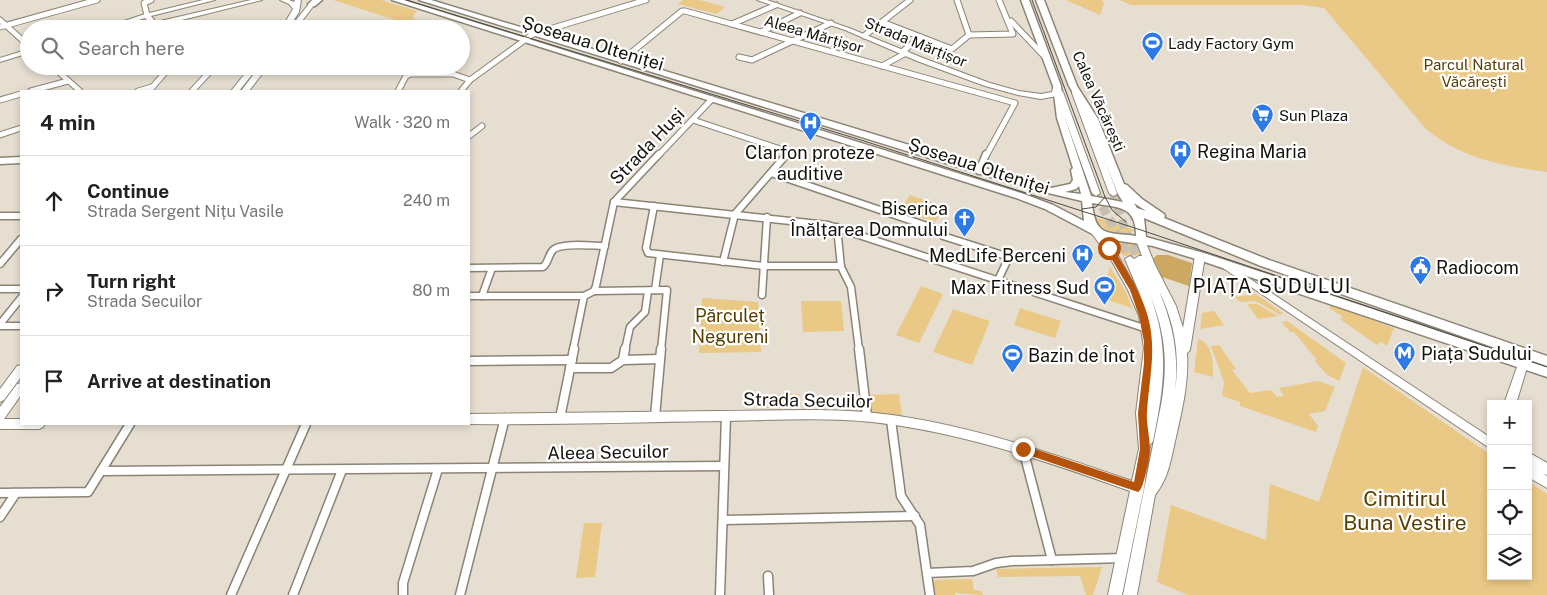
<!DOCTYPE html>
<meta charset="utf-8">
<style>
:root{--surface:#fff;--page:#f6f6f6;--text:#222;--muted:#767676;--line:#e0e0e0}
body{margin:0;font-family:"Public Sans",sans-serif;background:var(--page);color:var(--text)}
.controls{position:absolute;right:15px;bottom:15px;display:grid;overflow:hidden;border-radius:0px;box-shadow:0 2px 8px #0003}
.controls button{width:45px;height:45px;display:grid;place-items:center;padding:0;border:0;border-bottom:1px solid var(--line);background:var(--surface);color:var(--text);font:25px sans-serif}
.stop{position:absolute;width:15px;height:15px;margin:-11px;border:4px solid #b45309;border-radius:50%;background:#fff}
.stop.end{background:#b45309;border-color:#fff;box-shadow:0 1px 5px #0008}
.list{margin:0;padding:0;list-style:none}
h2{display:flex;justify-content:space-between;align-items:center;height:65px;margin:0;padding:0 20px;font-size:21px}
h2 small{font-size:16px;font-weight:400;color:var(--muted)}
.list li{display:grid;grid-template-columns:32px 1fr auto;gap:15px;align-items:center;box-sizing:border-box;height:90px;padding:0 20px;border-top:1px solid var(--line)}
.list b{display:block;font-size:19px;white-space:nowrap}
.list p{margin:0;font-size:16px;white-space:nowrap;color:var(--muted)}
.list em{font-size:16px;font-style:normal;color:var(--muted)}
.icon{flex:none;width:28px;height:28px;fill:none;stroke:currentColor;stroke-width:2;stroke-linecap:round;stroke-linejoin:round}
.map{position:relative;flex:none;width:1547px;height:595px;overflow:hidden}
.search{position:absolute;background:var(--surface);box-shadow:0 2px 8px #0003;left:20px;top:20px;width:450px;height:55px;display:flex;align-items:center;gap:12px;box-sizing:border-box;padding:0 18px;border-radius:28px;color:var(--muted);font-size:19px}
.panel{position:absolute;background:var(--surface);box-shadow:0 2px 8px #0003;left:20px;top:90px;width:450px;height:335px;border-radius:0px}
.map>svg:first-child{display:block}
.green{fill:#eac886}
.forest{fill:#cca863}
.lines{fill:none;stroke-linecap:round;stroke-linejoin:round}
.secondary-tunnel{stroke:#c7bfb3;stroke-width:9;stroke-dasharray:9 5;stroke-linecap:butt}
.street-far2-casing{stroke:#8b8476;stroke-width:7}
.street-far1-casing{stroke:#8b8476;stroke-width:9}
.street-casing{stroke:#8b8476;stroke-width:11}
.secondary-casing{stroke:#8b8476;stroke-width:2}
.primary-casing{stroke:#8b8476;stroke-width:3}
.street-far2{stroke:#fff;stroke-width:5}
.street-far1{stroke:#fff;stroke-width:6}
.street{stroke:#fff;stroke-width:8}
.secondary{fill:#fff;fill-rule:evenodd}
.primary{fill:#fff;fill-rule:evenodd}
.tram{stroke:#4f4b43;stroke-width:1}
.route{fill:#b45309}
.labels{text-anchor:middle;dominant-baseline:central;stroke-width:4.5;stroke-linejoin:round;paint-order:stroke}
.far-street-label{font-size:15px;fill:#15120d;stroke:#fff}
.far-poi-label{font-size:15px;fill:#15120d;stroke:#fff;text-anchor:start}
.far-park-label{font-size:15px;fill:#573f04;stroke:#fff}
.street-label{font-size:18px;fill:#15120d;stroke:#fff}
.poi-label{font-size:18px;fill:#15120d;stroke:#fff;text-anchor:start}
.park-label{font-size:18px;fill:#573f04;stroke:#fff}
.quarter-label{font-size:20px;letter-spacing:1px;fill:#15120d;stroke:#fff}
.near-park-label{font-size:21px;fill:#573f04;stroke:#fff}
</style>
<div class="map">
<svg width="1547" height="595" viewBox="0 0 1547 595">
<rect width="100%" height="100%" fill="#e6ded0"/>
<g class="green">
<path d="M333,0H381L417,11L412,17L415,19L408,24Z"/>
<path d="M683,0H700L725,7L716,14L678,4Z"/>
<path d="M1066,0H1101L1104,3L1100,15Z"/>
<path d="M1120,0H1547V172C1503,166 1460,158 1425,128L1324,8L1302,5H1131Z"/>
<path d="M910,195L945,207L935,222L900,210Z"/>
<path d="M1095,217L1135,230C1121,238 1102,233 1095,217Z"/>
<path d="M1116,242L1138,244L1143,255L1123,256Z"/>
<path d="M1110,267L1126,292L1132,308L1101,298Z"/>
<path d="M921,286L943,294L919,343L896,335Z"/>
<path d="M1256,294L1283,313L1280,315L1256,301L1240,302L1235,297Z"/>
<path d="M702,298L758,302L761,352L699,353Z"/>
<path d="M801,301H841L844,331L803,332Z"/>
<path d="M1247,304H1257L1278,316L1258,319Z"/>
<path d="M1331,305L1394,328L1387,346L1381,342L1377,345L1340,319L1343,317L1329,308Z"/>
<path d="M1020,308L1061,321L1055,338L1014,325Z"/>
<path d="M953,309L990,321L972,365L933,352Z"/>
<path d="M1214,311L1224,325L1200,329L1202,313Z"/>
<path d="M1287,321L1346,363L1339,381L1327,375L1315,361L1317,360L1294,332H1290L1282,322Z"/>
<path d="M1198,339C1213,343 1213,364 1213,377L1194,372Z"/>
<path d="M1219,345L1236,369L1232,370L1250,393L1271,390L1277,397L1284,396L1279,388L1318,381L1335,387L1325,411L1309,414L1318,426L1316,432L1240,406V402L1222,396L1224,382L1211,346Z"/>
<path d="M1363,367L1491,455V576H1528V481L1547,494V595H1188L1157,582L1171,505L1266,540L1270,484L1319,502Z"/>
<path d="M799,394L800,407L765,408V395Z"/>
<path d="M899,394L902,416L869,412L867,395Z"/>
<path d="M584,523H602L595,577L576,578Z"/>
<path d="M1102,567L1093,595H1086L1080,576L998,577L996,569Z"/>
<path d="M972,579L974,590L981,591L983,595L955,593V595H935L933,582L936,580Z"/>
</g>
<path class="forest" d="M1157,255H1168L1192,263L1189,286L1162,277L1153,259Z"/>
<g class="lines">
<g class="secondary-tunnel">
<path d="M1113,193L1125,230L1139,259"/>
<path d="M1096,194L1130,259"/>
</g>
<defs>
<g id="street-far2">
<path d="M957,0L969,35"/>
<path d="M147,15L144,3L151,0"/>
<path d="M0,20L29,46"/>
<path d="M1011,21L1047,59"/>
<path d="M882,22L952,49L969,35L1013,34L999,0"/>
<path d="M732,24L776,5"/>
<path d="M0,27L97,0"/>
<path d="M210,29L230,24L241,25L244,29"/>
<path d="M761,32L800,13"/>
<path d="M864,36L910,0"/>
<path d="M903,51L921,37"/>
<path d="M739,57L752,60L831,23"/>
<path d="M621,61L682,11H685L1015,103L986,156"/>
<path d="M52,66L80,91"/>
<path d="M882,66L906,53"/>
<path d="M123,70L168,69"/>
<path d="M31,91L68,81"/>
<path d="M138,91L152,87"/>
<path d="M149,91L169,68"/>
<path d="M192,91L215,66"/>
<path d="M398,91L406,76L411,74H453L470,80"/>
<path d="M461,91L470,80L533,34L646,0"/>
<path d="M0,100L21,94"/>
<path d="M693,120L789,152L786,156"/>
<path d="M0,135L21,128"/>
<path d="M469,136L482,126"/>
<path d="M658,156L712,99"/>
</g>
<g id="street-far1">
<path d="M0,161L21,160"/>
<path d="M979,171L986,154"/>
<path d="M771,173L939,230L943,236L1009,257L998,280"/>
<path d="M614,202L828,225L1147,329"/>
<path d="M654,206L646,248L648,253L764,266H841"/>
<path d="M0,216H21"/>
<path d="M837,227L841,267L851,287L859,350"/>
<path d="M723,262L735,214L787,154"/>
<path d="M0,264L21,239"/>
<path d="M469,268L543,267C549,262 548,255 553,250C561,242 594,246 605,246"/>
<path d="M0,289H21"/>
<path d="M655,290L660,255"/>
<path d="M594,291L667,290L661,350"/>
<path d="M762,295L767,217"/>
<path d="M469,296H584"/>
<path d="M482,296L492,268"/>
<path d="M0,324L21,298"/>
<path d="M0,326H21"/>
<path d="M573,350L584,296L594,291L596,286L614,202L659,154"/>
<path d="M625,350L630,327L645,312L648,291"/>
</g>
<g id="street">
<path d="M859,349L867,417"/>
<path d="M623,360L625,349"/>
<path d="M469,361L572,360"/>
<path d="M570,368H611L623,360L660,359"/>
<path d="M655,417L661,349"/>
<path d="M560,418L574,349"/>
<path d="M891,420L901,496L920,525L930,595"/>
<path d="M1023,449L1052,560"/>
<path d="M101,471L724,466"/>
<path d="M0,493L88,492L130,424"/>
<path d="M0,517L16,493"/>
<path d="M723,520L915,516"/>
<path d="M927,573L973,571L996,563L1012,561L1124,558"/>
<path d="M768,576L769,595"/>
<path d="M231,595L306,424"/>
<path d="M293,595L342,470"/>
<path d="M403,595V583L438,469"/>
<path d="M460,595L505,418"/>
<path d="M720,595L726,416"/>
</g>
<g id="secondary">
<path d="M203,0H215L151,16L156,22L251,0H262L154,27L152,26L145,18L111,29H100L145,14Z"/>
<path d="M280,0H289L294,2L295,0H301L299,12L288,29H281L293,9L289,4Z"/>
<path d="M312,0H318L296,29H289Z"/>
<path d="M757,0H767L849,28L923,58L990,83L1019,91L1041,94L1052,92L1054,84H1060V90L1063,92L1100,193L1096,196L1092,193L1057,96L1041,99L1018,95L985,86L917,61L845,30Z"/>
<path d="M29,49V53L0,62V58Z"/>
<path d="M251,66H259L239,91H231Z"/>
<path d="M260,66H268L249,91H241Z"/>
<path d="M1073,91H1079L1080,93L1117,193L1116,195L1113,196L1109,193L1072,93Z"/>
<path d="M1094,227L1097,228L1116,252L1142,299L1125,259L1130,256L1134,259L1139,256H1142L1136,240L1138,238H1144L1155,265L1176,306L1183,328L1195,256L1200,253L1205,256L1190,350L1187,353C1189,382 1182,410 1176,437C1171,458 1169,478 1155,495L1137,595H1123L1161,405C1168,364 1166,334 1150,295C1170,348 1164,387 1153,441L1150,445L1144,488L1122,595H1108L1130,491C1046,461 961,432 872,422C823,417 774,420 725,421C640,422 554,425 469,424V414C552,413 635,412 718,411C776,411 835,407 892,415C975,427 1054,454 1132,481L1139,449L1136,413L1144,348L1139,316L1128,290L1109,256L1089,230ZM1159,291C1175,323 1180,356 1175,391C1179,354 1173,325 1159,291Z"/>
<path d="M1226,263L1491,438V449L1223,268L1221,266Z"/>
<path d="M1523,360L1527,361L1528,364L1516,404H1504L1518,364L1519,361Z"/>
<path d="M21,365V377L4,400L0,402V389L17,366Z"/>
<path d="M21,383V395L4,419H21V424H45L43,427L39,429H0V407L17,384Z"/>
<path d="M1528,452L1547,463V475L1543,474L1547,476V488L1528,477V465L1532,466L1528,464Z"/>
</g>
<g id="primary">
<path d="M313,0H322L315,6H309L308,4Z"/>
<path d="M392,0H404L1024,194L1053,205L1084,221L1082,201L1023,187L419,0H431L1051,188L1070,184L1073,180L1071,170L1073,168L1057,118L1053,86L1021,0H1029L1061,86L1065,118L1091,196L1123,202L1118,194L1088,119L1069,86L1036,0H1044L1077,86L1098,119L1124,184L1127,185L1142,199L1164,214L1165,216L1164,218L1269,260L1547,356V366L1261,266L1144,218L1146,237L1204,253L1547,367V377L1196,259L1153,246L1100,238L1045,209L1016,198ZM1079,186L1081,194L1065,192L1076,189ZM1092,203C1117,208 1136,204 1136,236C1107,232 1095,237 1092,203ZM1134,203L1146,211L1137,208Z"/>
</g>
</defs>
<use href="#street-far2" class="street-far2-casing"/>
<use href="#street-far1" class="street-far1-casing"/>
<use href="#street" class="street-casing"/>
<use href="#secondary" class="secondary-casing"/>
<use href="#primary" class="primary-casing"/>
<use href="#street-far2" class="street-far2"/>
<use href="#street-far1" class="street-far1"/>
<use href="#street" class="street"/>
<use href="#secondary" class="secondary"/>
<use href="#primary" class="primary"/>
<g class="tram">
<path d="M406,0L864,141L1141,230L1547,367"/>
<path d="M1032,0L1105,197L1112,210L1126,222"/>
<path d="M1082,209L1096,207L1105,197"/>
</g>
</g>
<path class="route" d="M1109,245L1112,246C1125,269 1141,291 1148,317C1157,350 1149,379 1147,412C1146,424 1150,437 1150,450C1149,458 1144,490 1138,492L1019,452L1018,449L1023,445L1134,482L1140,449L1138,413L1144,363V342L1139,316L1130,290L1105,248Z"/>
<defs>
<symbol id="stadium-pin" viewBox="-11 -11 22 30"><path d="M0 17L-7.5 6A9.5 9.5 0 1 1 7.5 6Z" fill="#2d79e5" stroke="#fff"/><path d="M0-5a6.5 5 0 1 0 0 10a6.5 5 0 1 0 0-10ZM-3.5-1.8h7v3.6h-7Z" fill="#fff"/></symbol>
<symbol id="supermarket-pin" viewBox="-11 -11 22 30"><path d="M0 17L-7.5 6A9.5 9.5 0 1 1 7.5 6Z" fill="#2d79e5" stroke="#fff"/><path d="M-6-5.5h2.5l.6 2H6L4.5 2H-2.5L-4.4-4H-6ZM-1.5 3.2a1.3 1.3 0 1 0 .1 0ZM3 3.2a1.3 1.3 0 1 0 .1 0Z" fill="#fff"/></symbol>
<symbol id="hospital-pin" viewBox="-11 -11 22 30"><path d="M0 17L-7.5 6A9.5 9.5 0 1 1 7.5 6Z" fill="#2d79e5" stroke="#fff"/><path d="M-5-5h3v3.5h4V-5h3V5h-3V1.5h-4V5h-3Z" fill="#fff"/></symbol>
<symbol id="church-pin" viewBox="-11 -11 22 30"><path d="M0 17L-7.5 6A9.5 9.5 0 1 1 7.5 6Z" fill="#2d79e5" stroke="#fff"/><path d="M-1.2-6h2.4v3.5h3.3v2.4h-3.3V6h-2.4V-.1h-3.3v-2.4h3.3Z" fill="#fff"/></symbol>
<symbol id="civic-pin" viewBox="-11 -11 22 30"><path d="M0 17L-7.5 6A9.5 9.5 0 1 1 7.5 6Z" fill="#2d79e5" stroke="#fff"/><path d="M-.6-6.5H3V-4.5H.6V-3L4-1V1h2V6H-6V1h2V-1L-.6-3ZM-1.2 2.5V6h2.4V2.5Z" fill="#fff"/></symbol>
<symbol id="metro-pin" viewBox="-11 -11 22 30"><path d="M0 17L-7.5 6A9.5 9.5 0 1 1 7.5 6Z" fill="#2d79e5" stroke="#fff"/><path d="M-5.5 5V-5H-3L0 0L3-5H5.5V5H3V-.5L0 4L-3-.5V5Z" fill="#fff"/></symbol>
</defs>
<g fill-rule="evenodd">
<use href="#stadium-pin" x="1140" y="30" width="25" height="34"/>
<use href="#supermarket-pin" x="1250" y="102" width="25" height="34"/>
<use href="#hospital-pin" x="798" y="110" width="25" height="34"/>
<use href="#hospital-pin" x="1168" y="138" width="25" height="34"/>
<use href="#church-pin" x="952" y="206" width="25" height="34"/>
<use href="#hospital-pin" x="1070" y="242" width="25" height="34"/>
<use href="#civic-pin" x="1408" y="254" width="25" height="34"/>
<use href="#stadium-pin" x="1092" y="274" width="25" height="34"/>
<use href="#metro-pin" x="1392" y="340" width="25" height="34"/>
<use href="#stadium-pin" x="1000" y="342" width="25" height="34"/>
</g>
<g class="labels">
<g class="far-street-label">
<text transform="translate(814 34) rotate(16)">Aleea Mărțișor</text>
<text transform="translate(916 42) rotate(22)">Strada Mărțișor</text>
<text transform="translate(1099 101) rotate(66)">Calea Văcărești</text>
</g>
<g class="far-poi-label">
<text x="1168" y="43">Lady Factory Gym</text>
<text x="1279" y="115">Sun Plaza</text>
</g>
<g class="far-park-label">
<text x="1474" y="64">Parcul Natural<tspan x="1474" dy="17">Văcărești</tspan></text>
</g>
<g class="street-label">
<text transform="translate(593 43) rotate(17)">Șoseaua Olteniței</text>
<text transform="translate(647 146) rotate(-46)">Strada Huși</text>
<text transform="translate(979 166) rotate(18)">Șoseaua Olteniței</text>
<text transform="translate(808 400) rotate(1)">Strada Secuilor</text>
<text transform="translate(608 452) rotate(-1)">Aleea Secuilor</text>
</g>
<g class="poi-label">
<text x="1197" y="151">Regina Maria</text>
<text x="810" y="152" text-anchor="middle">Clarfon proteze<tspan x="810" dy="21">auditive</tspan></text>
<text x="948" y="208" text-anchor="end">Biserica<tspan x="948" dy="21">Înălțarea Domnului</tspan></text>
<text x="1066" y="255" text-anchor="end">MedLife Berceni</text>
<text x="1436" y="267">Radiocom</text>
<text x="1089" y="287" text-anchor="end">Max Fitness Sud</text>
<text x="1421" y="353">Piața Sudului</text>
<text x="1028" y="355">Bazin de Înot</text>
</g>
<g class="park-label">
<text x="730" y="315">Părculeț<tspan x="730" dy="21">Negureni</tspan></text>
</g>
<g class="quarter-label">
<text x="1272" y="286">PIAȚA SUDULUI</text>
</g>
<g class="near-park-label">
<text x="1405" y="498">Cimitirul<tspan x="1405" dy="24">Buna Vestire</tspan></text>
</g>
</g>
</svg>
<div class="controls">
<button>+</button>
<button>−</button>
<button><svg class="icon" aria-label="locate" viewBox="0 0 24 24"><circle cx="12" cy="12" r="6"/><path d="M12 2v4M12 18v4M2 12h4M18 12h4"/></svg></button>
<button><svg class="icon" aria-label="layers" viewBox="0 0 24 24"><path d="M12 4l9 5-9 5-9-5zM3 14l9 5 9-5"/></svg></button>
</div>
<div class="stop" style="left:1109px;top:248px"></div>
<div class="stop end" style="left:1023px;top:449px"></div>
<div class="search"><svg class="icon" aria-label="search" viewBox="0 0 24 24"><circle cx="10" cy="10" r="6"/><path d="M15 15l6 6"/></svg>Search here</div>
<section class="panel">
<h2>4 min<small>Walk · 320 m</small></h2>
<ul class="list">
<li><svg class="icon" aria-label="ahead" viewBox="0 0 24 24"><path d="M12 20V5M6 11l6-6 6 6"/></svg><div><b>Continue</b><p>Strada Sergent Nițu Vasile</p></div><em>240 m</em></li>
<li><svg class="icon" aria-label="right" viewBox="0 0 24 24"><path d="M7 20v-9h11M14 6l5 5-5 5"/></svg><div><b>Turn right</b><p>Strada Secuilor</p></div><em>80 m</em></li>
<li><svg class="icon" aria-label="arrive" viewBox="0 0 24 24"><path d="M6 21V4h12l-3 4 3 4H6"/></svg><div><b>Arrive at destination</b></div></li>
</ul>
</section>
</div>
